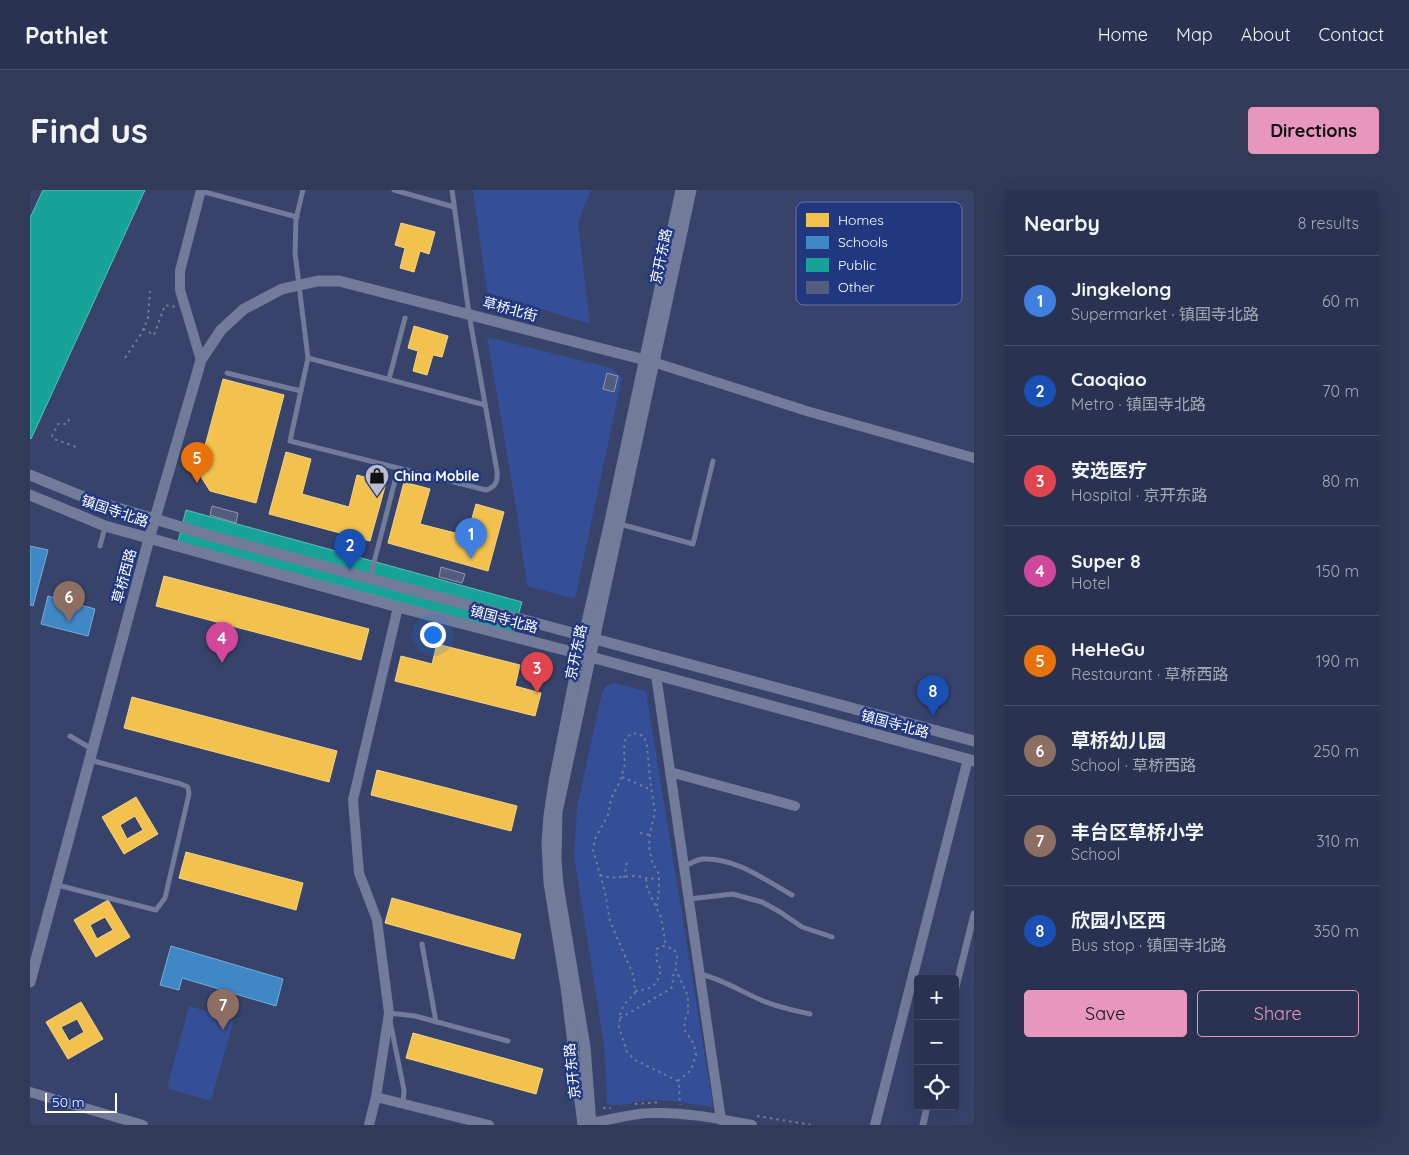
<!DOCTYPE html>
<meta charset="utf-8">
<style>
:root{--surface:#293250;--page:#313a57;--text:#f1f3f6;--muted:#a5aab7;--line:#454d67;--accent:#e797bd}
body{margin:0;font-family:Quicksand,"Noto Sans SC",sans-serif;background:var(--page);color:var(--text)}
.controls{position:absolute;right:15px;bottom:15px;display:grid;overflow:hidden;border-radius:5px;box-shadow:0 5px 20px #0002}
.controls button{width:45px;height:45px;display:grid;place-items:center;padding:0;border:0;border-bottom:1px solid var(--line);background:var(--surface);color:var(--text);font:25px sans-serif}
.scale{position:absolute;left:15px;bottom:12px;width:72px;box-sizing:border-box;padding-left:5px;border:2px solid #fff;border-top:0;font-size:14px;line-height:18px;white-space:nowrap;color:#fff;-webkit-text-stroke:4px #213881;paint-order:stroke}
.you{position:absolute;left:402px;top:444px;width:18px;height:18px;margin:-12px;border:4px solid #fff;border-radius:50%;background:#1a73e8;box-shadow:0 0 0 8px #1a73e833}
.badge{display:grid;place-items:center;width:32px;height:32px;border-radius:50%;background:var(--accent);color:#fff;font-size:16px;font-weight:700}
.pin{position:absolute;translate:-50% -41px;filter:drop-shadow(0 1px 2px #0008)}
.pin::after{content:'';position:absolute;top:26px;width:18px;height:15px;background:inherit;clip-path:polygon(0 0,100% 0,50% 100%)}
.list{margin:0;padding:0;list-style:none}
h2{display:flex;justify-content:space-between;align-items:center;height:65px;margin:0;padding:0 20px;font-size:21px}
h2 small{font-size:16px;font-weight:400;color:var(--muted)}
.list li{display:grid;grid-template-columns:32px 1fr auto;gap:15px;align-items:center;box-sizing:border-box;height:90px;padding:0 20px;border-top:1px solid var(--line)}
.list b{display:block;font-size:19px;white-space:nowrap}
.list p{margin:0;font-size:16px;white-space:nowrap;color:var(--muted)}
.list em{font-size:16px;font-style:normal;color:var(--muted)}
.actions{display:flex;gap:10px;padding:15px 20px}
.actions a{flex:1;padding:11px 0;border:1px solid var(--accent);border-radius:5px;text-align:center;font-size:18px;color:var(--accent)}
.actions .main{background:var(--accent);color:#111}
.icon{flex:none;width:28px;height:28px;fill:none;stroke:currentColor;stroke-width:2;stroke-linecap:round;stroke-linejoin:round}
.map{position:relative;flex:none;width:944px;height:935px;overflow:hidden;border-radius:5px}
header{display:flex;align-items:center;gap:30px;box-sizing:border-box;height:70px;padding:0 25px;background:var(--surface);border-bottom:1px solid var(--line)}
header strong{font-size:24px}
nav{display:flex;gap:28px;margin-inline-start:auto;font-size:18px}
.intro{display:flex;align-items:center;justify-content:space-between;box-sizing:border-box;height:120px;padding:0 30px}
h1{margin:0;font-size:35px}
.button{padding:12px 22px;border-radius:5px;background:var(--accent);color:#111;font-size:18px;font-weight:700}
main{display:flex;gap:30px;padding:0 30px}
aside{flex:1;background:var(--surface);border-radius:5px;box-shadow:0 5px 20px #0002}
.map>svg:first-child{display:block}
.green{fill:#344e98}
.homes{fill:#f2c14e;stroke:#f6d483;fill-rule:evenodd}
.schools{fill:#3f88c5;stroke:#79acd6}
.public{fill:#17a398;stroke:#5dbfb7}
.building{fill:#525c7c;stroke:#9098b0}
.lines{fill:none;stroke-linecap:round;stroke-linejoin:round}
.path{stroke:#727b99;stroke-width:2;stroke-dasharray:2.5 4;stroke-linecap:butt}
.service{stroke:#727b99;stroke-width:5}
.pedestrian{stroke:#727b99;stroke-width:7}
.minor{stroke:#727b99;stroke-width:10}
.tertiary{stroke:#727b99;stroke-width:11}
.labels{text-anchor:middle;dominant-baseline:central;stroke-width:5;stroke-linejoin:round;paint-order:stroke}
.street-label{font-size:14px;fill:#fff;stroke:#213881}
.poi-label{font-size:14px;font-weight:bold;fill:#fff;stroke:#213881;text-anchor:start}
.key{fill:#213881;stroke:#6474a7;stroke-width:1}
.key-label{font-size:14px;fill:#fff}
</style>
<header>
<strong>Pathlet</strong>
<nav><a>Home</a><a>Map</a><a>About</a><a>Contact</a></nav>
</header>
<div class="intro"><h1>Find us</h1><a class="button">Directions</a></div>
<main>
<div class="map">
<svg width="944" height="935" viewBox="0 0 944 935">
<rect width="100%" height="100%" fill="#37436b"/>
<g class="green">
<path d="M443,0H561L548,32L560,134L457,102Z"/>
<path d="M457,147L581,178L592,188L545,409L497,396L486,317Z"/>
<path d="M583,493L616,501L683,917C663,914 643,910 624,910C610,910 589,918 577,914L574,854L544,667L547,617L572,503L576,496Z"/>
<path d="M159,816L204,829L181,911L137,898Z"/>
</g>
<g class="homes">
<path d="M371,33L405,42L399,64L390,61L384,82L370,78L375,58L365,55Z"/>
<path d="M384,136L418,146L412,167L403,165L397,185L383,181L388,161L378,158Z"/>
<path d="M193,189L254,205L226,313L180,301L168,282Z"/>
<path d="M256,262L281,269L272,304L319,317L327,285L356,293L340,351L239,324Z"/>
<path d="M374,292L400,299L390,334L437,346L446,314L474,322L458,381L358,353Z"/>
<path d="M134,386L339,439L331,470L126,416Z"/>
<path d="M407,454L490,475L485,496L511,503L505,526L365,491L371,466L402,474Z"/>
<path d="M102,507L307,561L299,592L94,538Z"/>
<path d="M347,580L487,616L481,641L341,605Z"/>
<path d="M106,607L128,644L94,664L72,627ZM105,626L113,640L97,649L90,635Z"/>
<path d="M156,662L273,693L266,720L149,688Z"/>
<path d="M362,708L491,744L484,769L355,733Z"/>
<path d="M78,710L100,747L66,767L44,730ZM75,727L83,740L67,749L60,735Z"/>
<path d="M51,812L73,849L38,869L16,832ZM47,829L54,842L39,851L31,837Z"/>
<path d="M383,843L513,879L506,904L376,868Z"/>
</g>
<g class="schools">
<path d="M0,356L18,360L3,416L0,415Z"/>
<path d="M18,406L65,419L58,446L11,434Z"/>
<path d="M141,756L253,789L246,816L152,788L149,800L130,795Z"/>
</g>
<g class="public">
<path d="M13,0H115L1,249L0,248V28Z"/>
<path d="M156,320L492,412L483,443L148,352Z"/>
</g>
<g class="building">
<path d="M577,183L588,186L584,202L573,199Z"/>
<path d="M182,316L208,323L206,333L180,325Z"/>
<path d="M411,377L435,384L432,393L409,387Z"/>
</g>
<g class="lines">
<g class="path">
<path d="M113,139L124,145L135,115L146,117"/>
<path d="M95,168L111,144L118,129L120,101"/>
<path d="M39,229L37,234H28L22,246L24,249L49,258"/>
<path d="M592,587L622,600"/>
<path d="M610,643L620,645"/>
<path d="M570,685C584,690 591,686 605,686C613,687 620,689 629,689"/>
<path d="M594,688L597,671"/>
<path d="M616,689L617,698L631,727L636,757"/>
<path d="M627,716L629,700V684L622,672L619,657L620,643L625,622L620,590L617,555L614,546L603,543L597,547L595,551L594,559L595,574L590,591L581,609L578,625L565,649L563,660L575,702L580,731L604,787L605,803L593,816L590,825L589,837L597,862L605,870L648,891L649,895L650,915"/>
<path d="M605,801C622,799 626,797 631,780L626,769L627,759L633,756L644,759L647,766L645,778L658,806V822L655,830L654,839L664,854L666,865L661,880L648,891"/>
<path d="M590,828L639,800L642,797L644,780"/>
<path d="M605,914L630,912"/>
<path d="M573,918H581"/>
<path d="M727,926L782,935"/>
</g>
<g class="service">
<path d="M273,0L266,29L265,63L278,168L260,251L456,300C466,297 468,291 467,281L439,124L422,0"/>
<path d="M364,0L424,17"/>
<path d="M171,1L267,27"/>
<path d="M278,168L455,215"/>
<path d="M197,183L271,201"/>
<path d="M359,189L375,128"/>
<path d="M590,334L663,354L683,271"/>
<path d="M70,356L75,337"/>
<path d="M340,388L368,279"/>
<path d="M40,546L62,559"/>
<path d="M654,676C660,674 666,670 672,669C705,667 735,690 762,705"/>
<path d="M27,695L126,720L135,708L159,604L158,597L151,594L60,570"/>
<path d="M659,709L703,704L717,708L732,712L750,722L772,737L802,747"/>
<path d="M392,754L406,832"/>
<path d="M670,784C692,789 710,801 731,810C747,817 763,820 780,824"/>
<path d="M359,823L385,826L478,851"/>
<path d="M360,831L374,900L373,914"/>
</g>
<g class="pedestrian">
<path d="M925,801L944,724"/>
<path d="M893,935L897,916"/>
</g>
<g class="minor">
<path d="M171,170L150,100V81L171,0"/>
<path d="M623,172L780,222L944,268"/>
<path d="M368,417L323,610L329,683L347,730L359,823L346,907L459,935"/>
<path d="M626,485L691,930"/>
<path d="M640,582L765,616"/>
<path d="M0,902L113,935"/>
<path d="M555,934C578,931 600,923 623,923C656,922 690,929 722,935"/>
<path d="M339,935L346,907"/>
<path d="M845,935L938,569"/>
</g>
<g class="tertiary">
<path d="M0,285L61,310L178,345L944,551"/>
<path d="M0,305L75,336L368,417L550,464L944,571"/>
<path d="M0,792L119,349L171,170L191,140L214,119L252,99L288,91H309L623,172"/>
<path d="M553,935L536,797L519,693L517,652L519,626L524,592L547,476L580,331L651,0"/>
<path d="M561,935L555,857L528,695L526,669L527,622L661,0"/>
</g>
</g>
<defs>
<symbol id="shop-pin" viewBox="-11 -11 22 30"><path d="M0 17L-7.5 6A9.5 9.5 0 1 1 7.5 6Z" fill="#b9bdcb" stroke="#213881"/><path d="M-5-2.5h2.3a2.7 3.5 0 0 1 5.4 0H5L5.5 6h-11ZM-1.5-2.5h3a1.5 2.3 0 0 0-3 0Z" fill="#111"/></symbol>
</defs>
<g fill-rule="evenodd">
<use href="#shop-pin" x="333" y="272" width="28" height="38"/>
</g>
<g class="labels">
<g class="street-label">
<text transform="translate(631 66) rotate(-78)">京开东路</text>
<text transform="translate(480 119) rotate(15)">草桥北街</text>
<text transform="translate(85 321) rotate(19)">镇国寺北路</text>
<text transform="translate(94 386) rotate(-75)">草桥西路</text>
<text transform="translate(474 429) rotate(15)">镇国寺北路</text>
<text transform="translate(546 462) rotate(-78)">京开东路</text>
<text transform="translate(865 534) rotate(15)">镇国寺北路</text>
<text transform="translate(542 881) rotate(-96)">京开东路</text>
</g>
<g class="poi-label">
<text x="364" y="286">China Mobile</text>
</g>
</g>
<rect x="766" y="12" width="166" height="103" rx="8" class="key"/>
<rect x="776" y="23" width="23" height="14" fill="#f2c14e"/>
<rect x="776" y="46" width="23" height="13" fill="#3f88c5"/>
<rect x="776" y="68" width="23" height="14" fill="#17a398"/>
<rect x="776" y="91" width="23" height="13" fill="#525c7c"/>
<g class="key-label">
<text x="808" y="35">Homes</text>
<text x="808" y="57">Schools</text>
<text x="808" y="80">Public</text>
<text x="808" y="102">Other</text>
</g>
</svg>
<div class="controls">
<button>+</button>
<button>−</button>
<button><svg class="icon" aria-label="locate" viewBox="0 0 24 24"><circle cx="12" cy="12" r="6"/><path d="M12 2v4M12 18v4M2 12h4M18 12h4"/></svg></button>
</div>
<div class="scale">50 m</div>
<div class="you"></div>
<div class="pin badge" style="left:441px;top:369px;background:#3f7fe0">1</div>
<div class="pin badge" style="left:320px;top:380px;background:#1a4fb4">2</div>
<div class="pin badge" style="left:507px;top:503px;background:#e0444e">3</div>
<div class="pin badge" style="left:192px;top:473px;background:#d1479c">4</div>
<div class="pin badge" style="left:167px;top:293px;background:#e8710a">5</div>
<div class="pin badge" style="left:39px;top:432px;background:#8d6e63">6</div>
<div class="pin badge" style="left:193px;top:840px;background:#8d6e63">7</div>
<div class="pin badge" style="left:903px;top:526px;background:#1a4fb4">8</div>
</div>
<aside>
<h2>Nearby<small>8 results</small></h2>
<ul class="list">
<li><span class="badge" style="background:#3f7fe0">1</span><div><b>Jingkelong</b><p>Supermarket · 镇国寺北路</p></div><em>60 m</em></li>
<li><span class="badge" style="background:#1a4fb4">2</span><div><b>Caoqiao</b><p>Metro · 镇国寺北路</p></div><em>70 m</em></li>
<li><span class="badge" style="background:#e0444e">3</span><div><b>安选医疗</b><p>Hospital · 京开东路</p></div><em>80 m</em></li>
<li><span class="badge" style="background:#d1479c">4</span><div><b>Super 8</b><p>Hotel</p></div><em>150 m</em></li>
<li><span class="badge" style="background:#e8710a">5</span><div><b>HeHeGu</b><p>Restaurant · 草桥西路</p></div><em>190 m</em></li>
<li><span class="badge" style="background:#8d6e63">6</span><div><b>草桥幼儿园</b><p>School · 草桥西路</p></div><em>250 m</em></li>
<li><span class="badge" style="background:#8d6e63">7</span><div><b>丰台区草桥小学</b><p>School</p></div><em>310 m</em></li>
<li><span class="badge" style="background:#1a4fb4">8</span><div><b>欣园小区西</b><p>Bus stop · 镇国寺北路</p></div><em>350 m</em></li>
</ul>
<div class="actions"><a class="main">Save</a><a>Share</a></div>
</aside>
</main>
